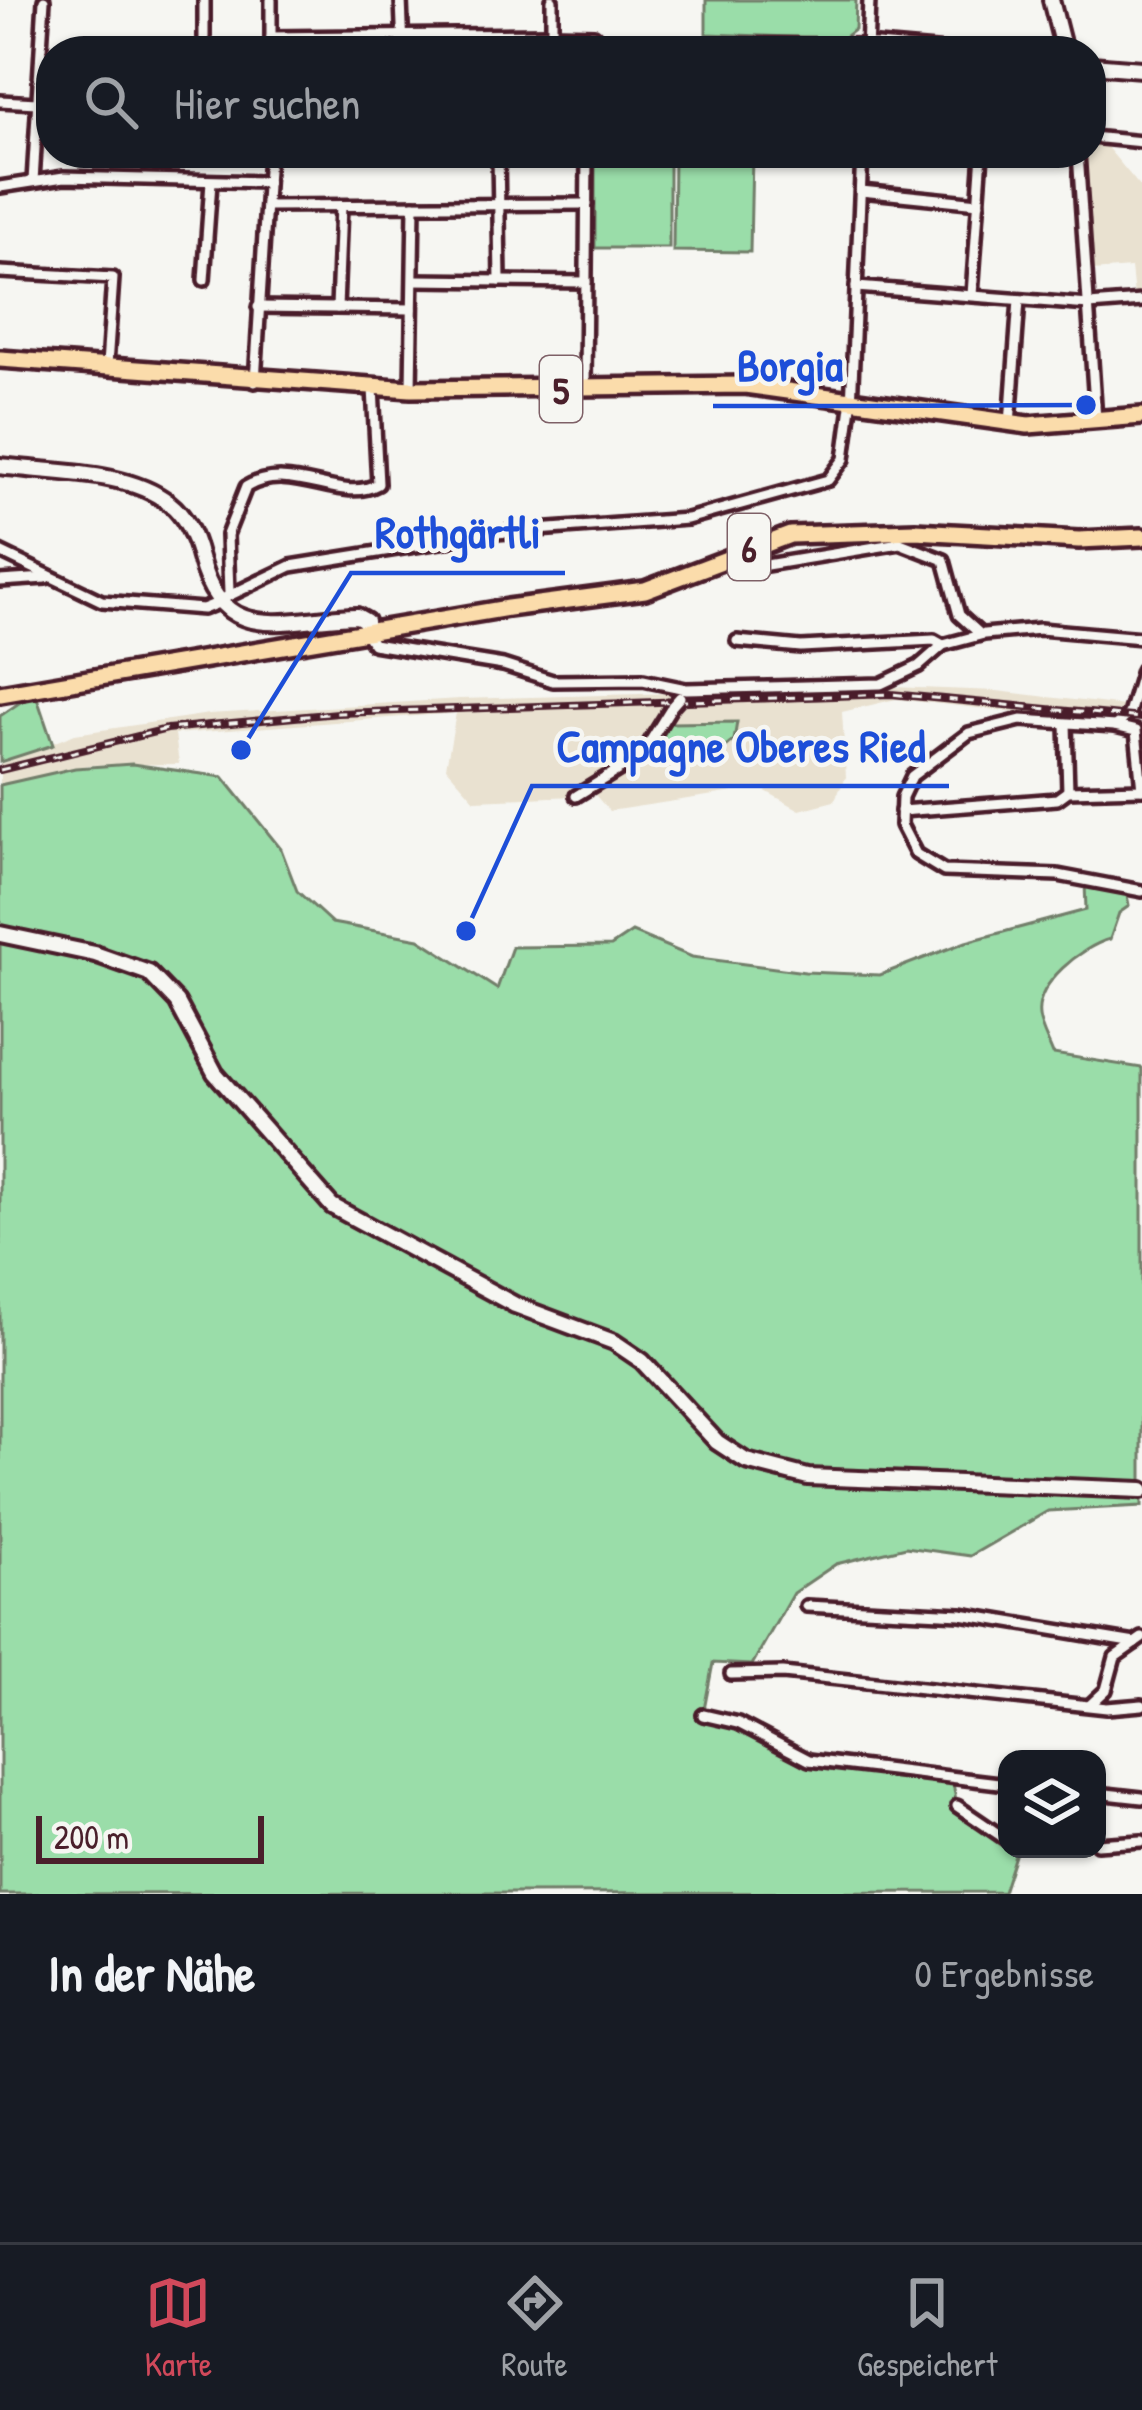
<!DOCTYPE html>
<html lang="de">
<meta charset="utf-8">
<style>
:root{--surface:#171b24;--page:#20242c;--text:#f1f3f6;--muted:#9ea1a6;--line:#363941;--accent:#d1495b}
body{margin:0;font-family:"Patrick Hand",sans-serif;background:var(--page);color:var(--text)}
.controls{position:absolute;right:36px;bottom:36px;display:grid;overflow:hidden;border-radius:24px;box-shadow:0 3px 9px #0004}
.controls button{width:108px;height:108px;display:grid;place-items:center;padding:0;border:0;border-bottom:3px solid var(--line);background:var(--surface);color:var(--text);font:60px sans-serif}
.scale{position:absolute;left:36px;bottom:30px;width:228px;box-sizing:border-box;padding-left:12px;border:6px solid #4a1f2b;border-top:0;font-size:33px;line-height:42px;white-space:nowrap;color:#4a1f2b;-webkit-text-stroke:9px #f6f6f2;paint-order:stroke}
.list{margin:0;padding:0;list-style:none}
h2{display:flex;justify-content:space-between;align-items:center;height:156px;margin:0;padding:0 48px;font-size:51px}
h2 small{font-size:39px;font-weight:400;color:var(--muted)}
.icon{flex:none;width:66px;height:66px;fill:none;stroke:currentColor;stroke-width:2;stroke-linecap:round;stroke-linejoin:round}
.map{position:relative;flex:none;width:1142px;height:1894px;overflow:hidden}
.search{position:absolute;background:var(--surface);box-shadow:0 3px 9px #0004;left:36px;right:36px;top:36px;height:132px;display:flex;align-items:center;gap:30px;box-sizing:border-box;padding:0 42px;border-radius:48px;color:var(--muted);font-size:45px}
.sheet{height:348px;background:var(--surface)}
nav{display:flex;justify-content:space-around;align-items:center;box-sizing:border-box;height:168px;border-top:3px solid var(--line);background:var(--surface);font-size:33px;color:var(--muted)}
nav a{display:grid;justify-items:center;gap:6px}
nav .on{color:var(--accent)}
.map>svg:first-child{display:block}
.built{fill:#e9e1d0}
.green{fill:#9adda9;stroke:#727e6a;stroke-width:3}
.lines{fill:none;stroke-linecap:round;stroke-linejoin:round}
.street-casing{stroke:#4a1f2b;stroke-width:18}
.secondary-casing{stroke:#4a1f2b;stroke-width:22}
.primary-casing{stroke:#4a1f2b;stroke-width:24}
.street{stroke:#f6f6f2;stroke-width:9}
.secondary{stroke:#f6f6f2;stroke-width:14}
.primary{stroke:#fbdcab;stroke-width:15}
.rail-casing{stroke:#4a1f2b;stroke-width:8}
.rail{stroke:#f6f6f2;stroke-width:3;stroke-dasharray:9;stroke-linecap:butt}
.street-bridge-casing{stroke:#4a1f2b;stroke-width:18;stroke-linecap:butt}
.street-bridge{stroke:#f6f6f2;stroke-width:9}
.labels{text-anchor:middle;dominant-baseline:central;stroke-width:9;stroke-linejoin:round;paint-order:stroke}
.shield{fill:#f6f6f2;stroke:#7e6067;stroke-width:3}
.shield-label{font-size:39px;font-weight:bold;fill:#4a1f2b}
.leader{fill:none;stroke:#1d4ed8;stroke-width:4.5}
.callout-dot{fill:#1d4ed8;stroke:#f6f6f2;stroke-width:4.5}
.callout-label{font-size:45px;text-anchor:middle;font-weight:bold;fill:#1d4ed8;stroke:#f6f6f2;stroke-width:9;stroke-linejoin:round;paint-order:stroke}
</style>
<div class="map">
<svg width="1142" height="1894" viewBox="0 0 1142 1894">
<rect width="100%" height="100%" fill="#f6f6f2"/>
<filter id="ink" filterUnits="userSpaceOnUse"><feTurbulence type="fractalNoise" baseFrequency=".00833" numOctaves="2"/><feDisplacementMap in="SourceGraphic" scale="24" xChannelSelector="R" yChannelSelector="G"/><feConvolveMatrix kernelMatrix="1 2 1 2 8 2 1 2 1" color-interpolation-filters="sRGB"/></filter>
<g filter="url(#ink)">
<g class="built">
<path d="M1092,145L1106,146L1142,189V295L1134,296L1131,268L1092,271L1084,153H1091Z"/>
<path d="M892,687L997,691L1125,706L1109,718L1093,721L896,699L842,712L846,777L834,801L800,810L760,788L609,811L591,790L576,796L475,800L446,767L456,713L175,734L179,764L88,765L0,784V764L75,734L209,714L460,699Z"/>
</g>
<g class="green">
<path d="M706,0H856L855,29L842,39L706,34Z"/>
<rect x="595" y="153" width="74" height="95"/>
<path d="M674,153H752L750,252L673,251Z"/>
<path d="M35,692L53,745L0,762V716Z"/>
<path d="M737,722L734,740L726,747H657L670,723Z"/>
<path d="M132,764L223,777L281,849L297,891L332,923L419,939L497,989L512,947L611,946L632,932L692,957L805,972L880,975L966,942L1086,910L1085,883L1126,891L1129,906L1119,913L1110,939C1082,947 1035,983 1039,1016C1040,1028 1049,1043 1053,1054L1142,1068V1506L1048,1511L970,1556L906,1547L836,1564L793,1593L752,1665L713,1663L703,1715L723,1717L787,1752L952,1777L957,1806L1007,1840V1849H1017L1003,1892L0,1894V785L75,768Z"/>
</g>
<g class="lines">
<defs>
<g id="street">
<path d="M204,0V38"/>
<path d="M271,0V51"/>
<path d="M401,0L403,50"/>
<path d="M552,0V37"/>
<path d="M271,37L552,34L594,35L602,44L877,45L947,51"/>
<path d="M340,51L591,50"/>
<path d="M867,51L869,0"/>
<path d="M0,101L37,103"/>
<path d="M1091,137L1142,142"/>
<path d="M498,153L500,281"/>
<path d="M1078,153L1096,420"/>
<path d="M33,181L44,0"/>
<path d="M0,187L64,177L266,182"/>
<path d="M861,191L979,203"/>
<path d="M266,206L587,204"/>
<path d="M0,272L113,278L107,365"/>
<path d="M204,280L211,182"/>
<path d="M414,280L586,282"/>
<path d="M856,287L1089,305L1142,301"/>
<path d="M972,295L982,153"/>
<path d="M258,307L412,309"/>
<path d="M337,308L341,206"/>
<path d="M255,382L269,153"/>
<path d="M585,388L587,153"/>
<path d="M411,389L414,205"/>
<path d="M1010,424L1019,300"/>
<path d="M0,552L102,601L203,609L218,603"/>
<path d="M728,559L742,569L900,543L944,560L959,615L980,634"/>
<path d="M0,581L46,578"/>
<path d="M229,593L227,535L246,487C292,460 340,505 378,484L373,388"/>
<path d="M218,601L291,566L496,533L687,519L828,480L844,459L851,406L862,153"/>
<path d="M366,633L373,644L503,665L553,681L643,680L686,689L881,684L919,666L943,645L984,634L1040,629L1142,638"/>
<path d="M737,641L801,647L934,640L943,645"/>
<path d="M1142,670L1129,714L1115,726L1021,720L969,733L912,776L902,797L901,825L916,854L944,871L1058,875L1142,891"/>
<path d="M1066,724L1068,791"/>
<path d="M1115,726L1136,731L1142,789"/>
<path d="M576,796L641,756L672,706"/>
<path d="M901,811L1057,799L1068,791L1142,789"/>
<path d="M806,1606L961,1614L1135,1643"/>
<path d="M731,1674L783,1673L1107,1708L1142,1705"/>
<path d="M1090,1705L1106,1690L1115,1657L1142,1638"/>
<path d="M703,1715L738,1723L809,1760L1007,1784"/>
<path d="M1097,1793L1142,1798"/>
<path d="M957,1806L1007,1840"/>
<path d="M1097,1844L1142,1841"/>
</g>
<g id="secondary">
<path d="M1051,0L1064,51"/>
<path d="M1091,65L1142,69"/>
<path d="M0,466C51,473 128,470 169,503C186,516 195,538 200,558C223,649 286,617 357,616L366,621V633"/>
<path d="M0,934L95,954L149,973L177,1002L215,1073L332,1206L515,1305L614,1342L642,1361L717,1442L746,1461L808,1477L1142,1490"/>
</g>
<g id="primary">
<path d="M0,359L411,389L745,385L1028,425L1142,416"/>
<path d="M0,694L508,608L645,590L790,535L915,531L1079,540L1142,537"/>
</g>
</defs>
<use href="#street" class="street-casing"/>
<use href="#secondary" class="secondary-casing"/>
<use href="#primary" class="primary-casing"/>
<use href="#street" class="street"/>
<use href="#secondary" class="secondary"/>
<use href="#primary" class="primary"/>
<defs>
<path id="rail" d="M0,770L167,729L338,713L891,694L1142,718"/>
</defs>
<use href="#rail" class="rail-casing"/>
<use href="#rail" class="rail"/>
<defs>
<path id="street-bridge" d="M672,706L680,697"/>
</defs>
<use href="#street-bridge" class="street-bridge-casing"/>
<use href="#street-bridge" class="street-bridge"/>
</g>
</g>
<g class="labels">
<g class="shield">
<rect x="540" y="356" width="42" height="66" rx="9"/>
<rect x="728" y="514" width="42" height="66" rx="9"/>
</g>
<g class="shield-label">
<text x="561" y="389">5</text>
<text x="749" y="547">6</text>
</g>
</g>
<path class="leader" d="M1086 405L867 406H713M241 750L351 573H565M466 931L532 786H949"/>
<g class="callout-dot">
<circle cx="1086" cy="405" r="12"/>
<circle cx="241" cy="750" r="12"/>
<circle cx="466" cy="931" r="12"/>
</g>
<g class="callout-label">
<text x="790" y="381">Borgia</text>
<text x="458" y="548">Rothgärtli</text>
<text x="741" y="762">Campagne Oberes Ried</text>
</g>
</svg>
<div class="controls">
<button><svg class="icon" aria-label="layers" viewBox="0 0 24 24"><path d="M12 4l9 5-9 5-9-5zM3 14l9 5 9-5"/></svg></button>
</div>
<div class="scale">200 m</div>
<div class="search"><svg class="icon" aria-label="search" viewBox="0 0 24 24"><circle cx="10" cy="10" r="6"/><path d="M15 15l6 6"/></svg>Hier suchen</div>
</div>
<section class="sheet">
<h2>In der Nähe<small>0 Ergebnisse</small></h2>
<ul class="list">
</ul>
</section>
<nav>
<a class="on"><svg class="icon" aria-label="map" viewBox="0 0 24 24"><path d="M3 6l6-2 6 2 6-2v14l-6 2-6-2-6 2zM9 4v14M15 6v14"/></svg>Karte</a>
<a><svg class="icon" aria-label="directions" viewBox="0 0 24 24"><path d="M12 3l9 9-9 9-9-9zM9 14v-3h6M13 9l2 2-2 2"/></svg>Route</a>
<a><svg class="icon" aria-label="saved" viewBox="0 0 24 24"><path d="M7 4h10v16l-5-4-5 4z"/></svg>Gespeichert</a>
</nav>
